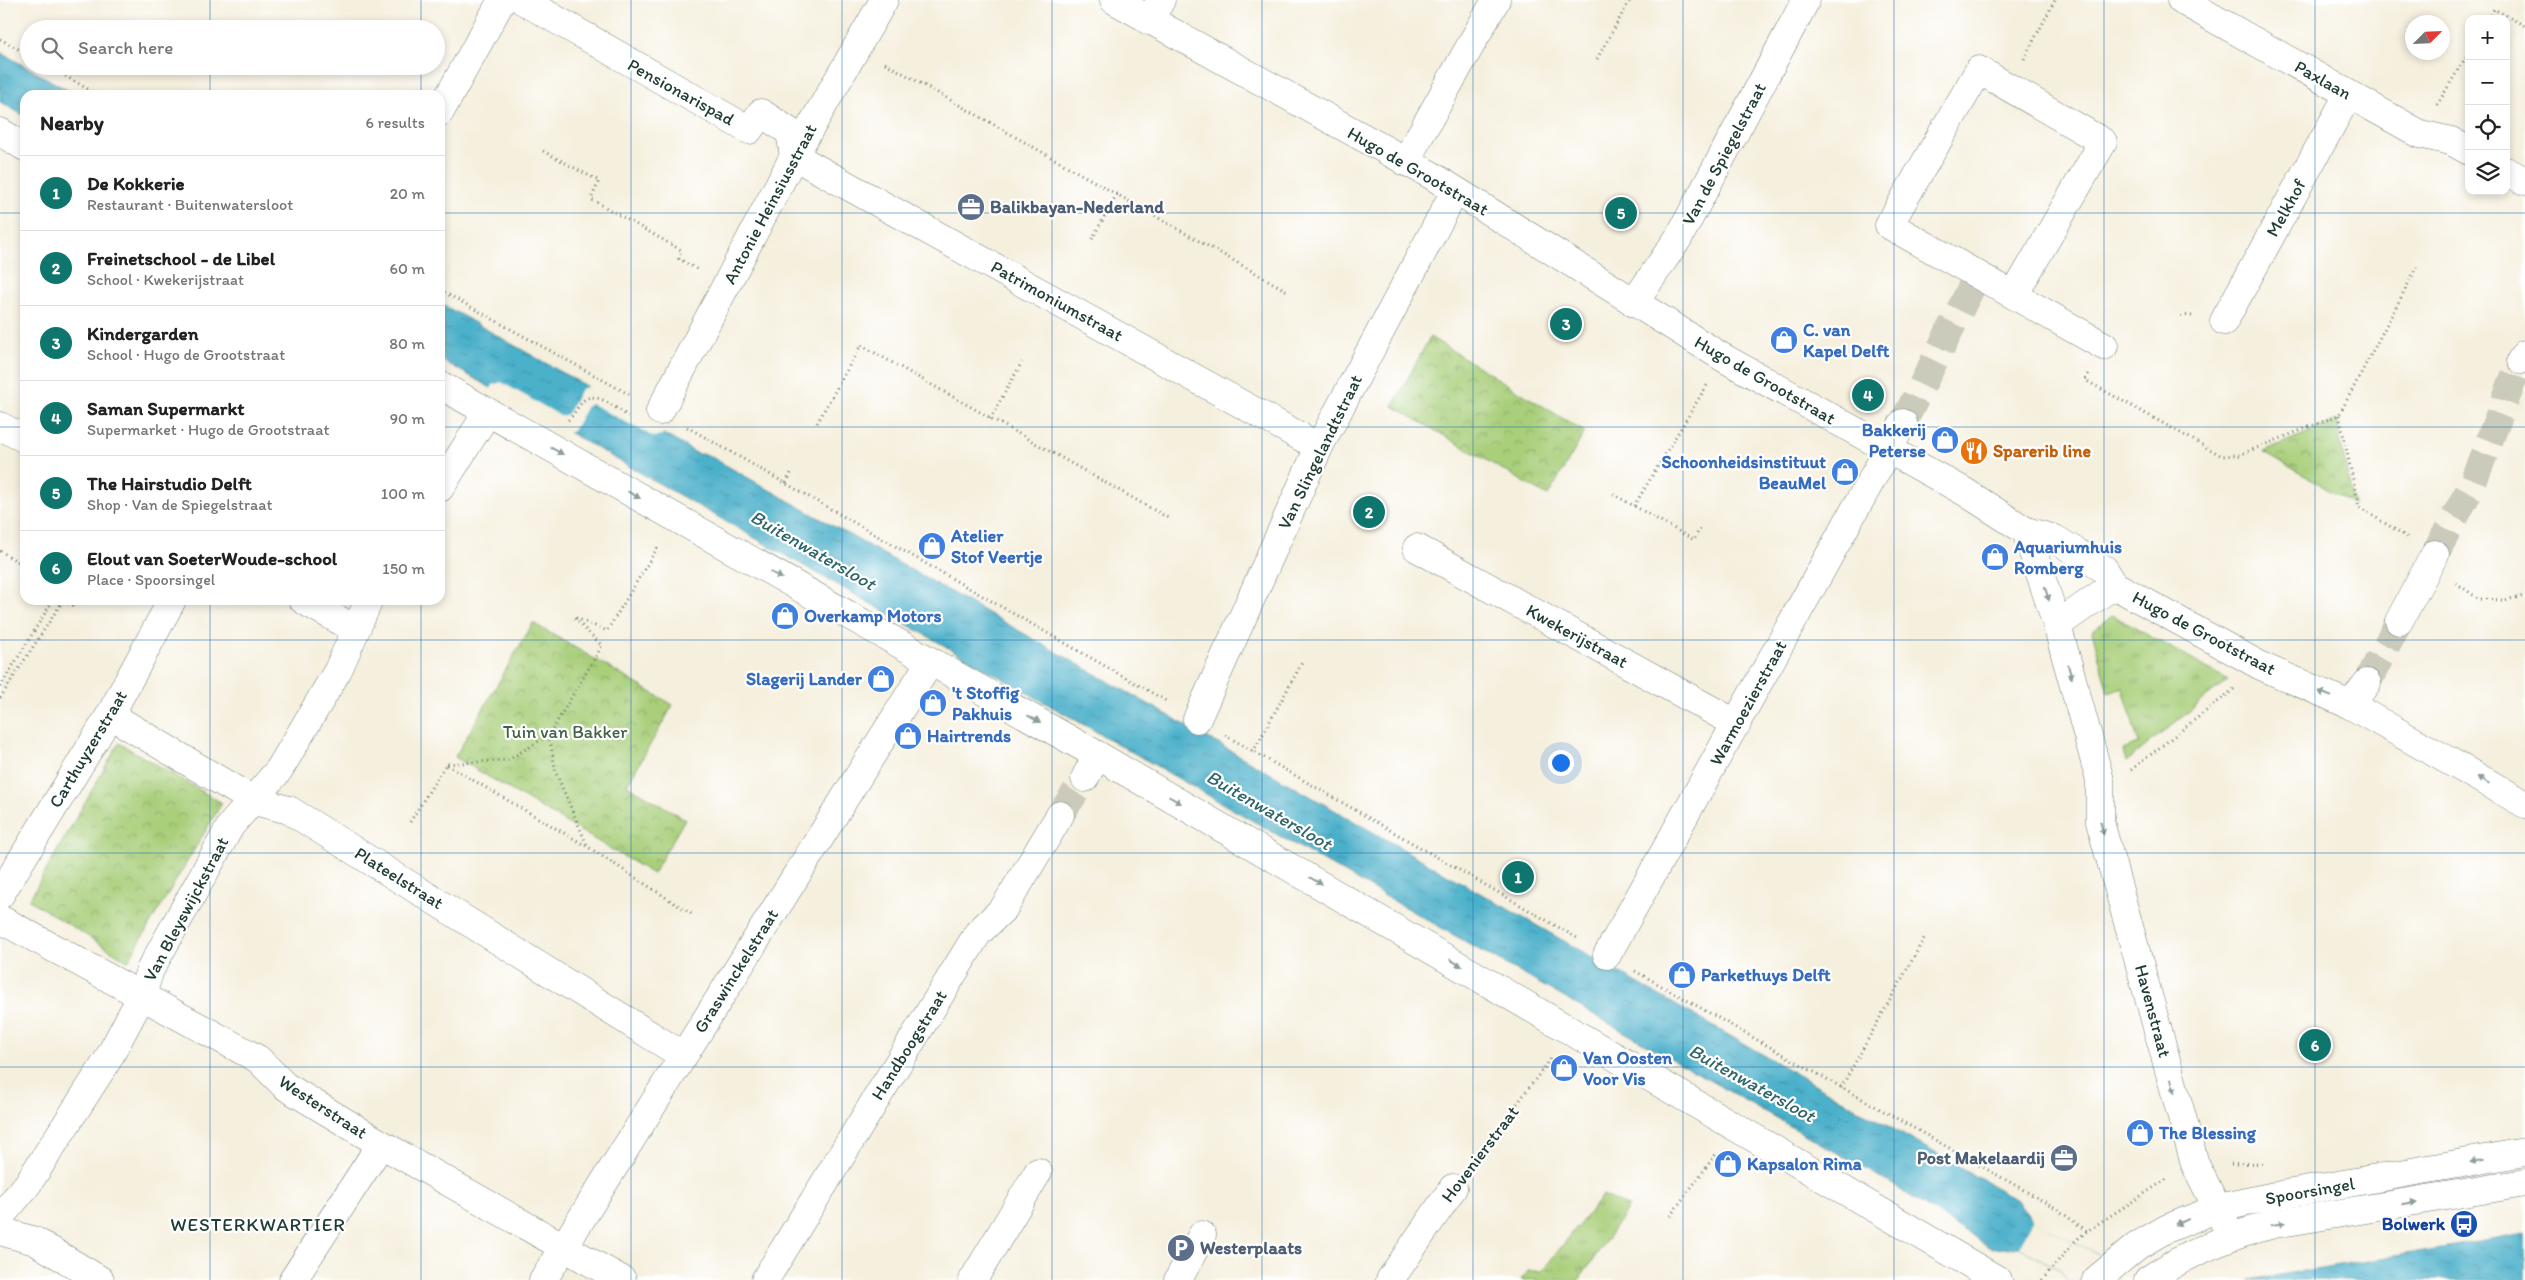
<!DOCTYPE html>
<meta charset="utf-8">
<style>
:root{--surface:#fff;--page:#f6f6f6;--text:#222;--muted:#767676;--line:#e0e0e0;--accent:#0f766e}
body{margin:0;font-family:Itim,sans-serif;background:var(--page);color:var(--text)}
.controls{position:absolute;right:15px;top:15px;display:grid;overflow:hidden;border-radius:10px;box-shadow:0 2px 8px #0003}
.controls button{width:45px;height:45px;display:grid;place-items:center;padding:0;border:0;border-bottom:1px solid var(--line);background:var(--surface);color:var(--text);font:25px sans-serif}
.compass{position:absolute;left:2405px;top:15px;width:45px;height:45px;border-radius:50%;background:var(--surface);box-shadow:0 2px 8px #0003;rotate:66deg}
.you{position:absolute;left:1560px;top:762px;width:18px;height:18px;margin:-12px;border:4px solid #fff;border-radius:50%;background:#1a73e8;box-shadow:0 0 0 8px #1a73e833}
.badge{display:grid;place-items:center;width:32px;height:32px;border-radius:50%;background:var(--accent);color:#fff;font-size:16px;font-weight:700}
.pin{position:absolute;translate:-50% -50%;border:2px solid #fff;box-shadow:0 1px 5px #0006}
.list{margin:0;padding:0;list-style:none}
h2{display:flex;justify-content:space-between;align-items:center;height:65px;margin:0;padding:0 20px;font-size:21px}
h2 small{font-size:16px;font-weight:400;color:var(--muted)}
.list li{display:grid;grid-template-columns:32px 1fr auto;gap:15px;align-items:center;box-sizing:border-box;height:75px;padding:0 20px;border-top:1px solid var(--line)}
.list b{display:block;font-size:19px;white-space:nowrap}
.list p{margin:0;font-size:16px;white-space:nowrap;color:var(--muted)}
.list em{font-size:16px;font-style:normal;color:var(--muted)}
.icon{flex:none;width:28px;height:28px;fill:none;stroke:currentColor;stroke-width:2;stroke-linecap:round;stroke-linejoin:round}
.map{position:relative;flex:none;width:2525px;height:1280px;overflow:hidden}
.search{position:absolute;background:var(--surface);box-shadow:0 2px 8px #0003;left:20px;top:20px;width:425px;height:55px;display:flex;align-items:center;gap:12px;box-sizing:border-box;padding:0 18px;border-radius:28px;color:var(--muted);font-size:19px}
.panel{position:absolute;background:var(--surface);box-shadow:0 2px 8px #0003;left:20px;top:90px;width:425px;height:515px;border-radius:15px}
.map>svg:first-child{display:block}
.grass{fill:url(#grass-tufts);stroke:#648657}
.park{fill:url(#park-crowns);stroke:#648657}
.water{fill:url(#water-ripples);stroke:#35767f}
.pier{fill:#f5efdd}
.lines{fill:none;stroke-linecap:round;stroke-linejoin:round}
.minor-tunnel{stroke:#cacbbb;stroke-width:28;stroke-dasharray:28 14;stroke-linecap:butt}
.minor-casing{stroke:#6a7b6f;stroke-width:29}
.path{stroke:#6a7b6f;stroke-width:3;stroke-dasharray:1 4;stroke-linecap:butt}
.minor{stroke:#fff;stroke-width:28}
.oneway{fill:#8f9e9a}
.grid{fill:none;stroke:#1f6fb2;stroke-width:1;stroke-opacity:0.55}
.labels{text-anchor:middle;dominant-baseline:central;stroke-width:4.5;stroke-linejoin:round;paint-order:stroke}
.street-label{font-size:18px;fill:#1f3d34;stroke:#fff}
.service-label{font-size:18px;font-weight:bold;fill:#4e5e75;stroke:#fff;text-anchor:start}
.shop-label{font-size:18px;font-weight:bold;fill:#366cbe;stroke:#fff;text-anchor:start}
.food-label{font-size:18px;font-weight:bold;fill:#c56008;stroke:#fff;text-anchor:start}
.park-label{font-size:18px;fill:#426246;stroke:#fff}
.transit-label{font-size:18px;font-weight:bold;fill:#164399;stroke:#fff;text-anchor:end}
.water-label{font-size:19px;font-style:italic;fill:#2e6568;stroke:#fff}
.neighbourhood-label{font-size:19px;letter-spacing:1px;fill:#1f3d34;stroke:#fff}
</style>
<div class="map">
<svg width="2525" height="1280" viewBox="0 0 2525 1280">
<defs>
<pattern id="grass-tufts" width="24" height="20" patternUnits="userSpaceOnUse" patternTransform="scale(1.25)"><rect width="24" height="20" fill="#a9cf7a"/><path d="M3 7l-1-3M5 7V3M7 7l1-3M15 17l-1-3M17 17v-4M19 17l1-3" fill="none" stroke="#89a965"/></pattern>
<pattern id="park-crowns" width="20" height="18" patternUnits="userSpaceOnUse" patternTransform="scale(1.25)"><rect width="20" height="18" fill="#a9cf7a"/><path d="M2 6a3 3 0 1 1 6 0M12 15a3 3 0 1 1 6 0" fill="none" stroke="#89a965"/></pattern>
<pattern id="water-ripples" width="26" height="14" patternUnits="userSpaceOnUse" patternTransform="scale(1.25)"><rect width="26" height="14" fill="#4bb0ca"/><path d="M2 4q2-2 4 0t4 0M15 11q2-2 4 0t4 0" fill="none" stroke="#3e90a5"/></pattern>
</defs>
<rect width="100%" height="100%" fill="#fff"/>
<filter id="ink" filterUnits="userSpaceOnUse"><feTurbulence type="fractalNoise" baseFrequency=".02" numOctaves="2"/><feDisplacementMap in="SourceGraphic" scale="10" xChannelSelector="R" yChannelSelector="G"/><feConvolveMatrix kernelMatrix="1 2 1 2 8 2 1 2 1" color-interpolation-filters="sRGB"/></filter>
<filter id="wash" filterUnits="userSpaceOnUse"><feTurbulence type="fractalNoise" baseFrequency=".0096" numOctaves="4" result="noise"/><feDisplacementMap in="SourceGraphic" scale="20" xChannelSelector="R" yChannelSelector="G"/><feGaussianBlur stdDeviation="1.12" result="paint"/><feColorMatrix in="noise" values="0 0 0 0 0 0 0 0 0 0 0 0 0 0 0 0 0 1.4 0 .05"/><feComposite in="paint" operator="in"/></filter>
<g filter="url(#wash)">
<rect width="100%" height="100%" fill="#f5efdd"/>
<g class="grass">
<path d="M2112,615L2228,680L2126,762L2123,750L2139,744L2123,688L2108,693L2092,631Z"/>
<path d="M1603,1195L1629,1207L1579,1280H1521L1528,1271H1542Z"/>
</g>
<g class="park">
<path d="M1430,337L1585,432L1548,496L1393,406Z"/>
<path d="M2336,421L2354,505L2263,451Z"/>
<path d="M533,623L673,705L627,785L685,819L653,874L455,757Z"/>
<path d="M119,743L222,803L128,961L29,900Z"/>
</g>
<g class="water">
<path d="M0,52L76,95H25V116L0,102Z"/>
<path d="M440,303L658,427L660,432L698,454H706L1161,711L2014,1198L2033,1221L2098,1255L2119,1280H2068L2061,1270L2018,1247L1993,1249L1885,1180L440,359Z"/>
<path d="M2525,1234V1280H2250Z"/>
</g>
<g class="pier">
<path d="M501,382L561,416L567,414L581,389L590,386L659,425L664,431L662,435L654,437L592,404L587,406L573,431L565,434L490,390L493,385Z"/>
<path d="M2033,1220L2098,1255L2119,1280H2068L2061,1270L2018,1247Z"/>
</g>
</g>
<g filter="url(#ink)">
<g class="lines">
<g class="minor-tunnel">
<path d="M1903,423L1977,276"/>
<path d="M2435,554L2471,487L2521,360"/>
<path d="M2367,683L2399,621"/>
<path d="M1060,815L1085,778"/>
</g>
<defs>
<g id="minor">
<path d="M522,0L749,130L761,113L790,132L794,156L1319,447"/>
<path d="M1114,0L1431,175L1722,357L1965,492L2026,531L2055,539L2104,569L2114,585L2261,666L2350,705L2525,804"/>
<path d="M2181,0L2420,134L2451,141L2469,151"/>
<path d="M1149,21L1161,0"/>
<path d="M440,112L502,0"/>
<path d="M0,132L25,147"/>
<path d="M1405,162L1496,0"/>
<path d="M2506,171L2525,181"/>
<path d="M2014,295L2103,142L1979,70L1889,225L2104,346"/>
<path d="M1634,303L1679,237L1806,0"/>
<path d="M2224,321L2348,95"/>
<path d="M2521,360L2525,354"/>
<path d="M440,385L1097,755L1998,1280"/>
<path d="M660,411L794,156L884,0"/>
<path d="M0,426L25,439"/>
<path d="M440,488L487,413"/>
<path d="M2026,531L2057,625L2100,780V822L2195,1164L2231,1236"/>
<path d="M1417,548L1737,724"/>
<path d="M303,600L355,629"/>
<path d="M2399,621L2435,554"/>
<path d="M2057,625L2114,585"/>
<path d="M2350,705L2367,683"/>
<path d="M110,715L254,801L289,810L682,1055"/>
<path d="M1197,719L1319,447L1455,191"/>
<path d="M1085,778L1097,755"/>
<path d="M0,895L110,715L172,600"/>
<path d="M0,919L258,1059L285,1086L381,1144L622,1280"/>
<path d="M1607,955L1903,423"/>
<path d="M0,1217L27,1185L107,1061L141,997L150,970L231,825L279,770L338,670L369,600"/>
<path d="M0,1231L35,1241L100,1280"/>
<path d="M293,1280L381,1144"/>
<path d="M543,1280L930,662"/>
<path d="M765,1280L978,933L1004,908L1060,815"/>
<path d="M973,1280L1038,1172"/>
<path d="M1178,1280L1202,1235"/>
<path d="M1390,1280L1453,1188"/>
<path d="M2096,1280L2137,1246L2166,1229L2218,1208L2275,1196L2525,1152"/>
<path d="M2148,1280C2187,1253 2228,1236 2274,1224L2525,1183"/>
</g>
</defs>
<use href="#minor" class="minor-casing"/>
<g class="path">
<path d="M2488,19L2494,9L2525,26"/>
<path d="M0,39L29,55"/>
<path d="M1597,59L1630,0"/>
<path d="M2024,59L2055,0"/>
<path d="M885,63L1289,292"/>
<path d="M48,66L98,95"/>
<path d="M2437,105L2469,52"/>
<path d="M543,151L599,181L591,199L681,250L679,259L698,270"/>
<path d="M1092,239L1117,194"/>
<path d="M440,290L632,396"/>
<path d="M2181,315L2192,316"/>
<path d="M2088,374L2085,380L2222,456L2239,455L2339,415L2417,267"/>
<path d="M2339,415L2359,507L2407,537"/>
<path d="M990,419L1022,362"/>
<path d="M568,420C574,415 577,407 583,401C594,389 617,409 628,416"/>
<path d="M817,423L861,345L1170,519"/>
<path d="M687,427L1168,702"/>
<path d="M786,483L791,473"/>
<path d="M1613,494L1694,540L1700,528"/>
<path d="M1634,506L1707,385"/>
<path d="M0,551L25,566"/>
<path d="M2456,583L2479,599L2504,600L2525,596"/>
<path d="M576,618L607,631L659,545"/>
<path d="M0,687L53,600"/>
<path d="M0,698L62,602L73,605L76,600"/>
<path d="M549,735L556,773L587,845"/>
<path d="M1225,735L1579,939"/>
<path d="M1253,752L1302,663"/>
<path d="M447,765L588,847L693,915"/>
<path d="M2131,770L2234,689"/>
<path d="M410,822L446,764L508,760L549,735L602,646L573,617"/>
<path d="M1635,971L2054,1207L2087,1231"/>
<path d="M1841,1088L1926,935"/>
<path d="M1472,1164L1552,1057"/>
<path d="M2231,1164L2263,1163"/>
<path d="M1670,1216L1716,1154"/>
<path d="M2042,1280L2074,1242L2087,1231L2167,1179"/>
</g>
<use href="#minor" class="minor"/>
</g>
<defs><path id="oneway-solid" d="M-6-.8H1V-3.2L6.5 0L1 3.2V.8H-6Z" transform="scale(1.25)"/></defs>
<g class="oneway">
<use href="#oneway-solid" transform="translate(557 451) rotate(29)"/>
<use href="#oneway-solid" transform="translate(634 495) rotate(30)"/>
<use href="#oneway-solid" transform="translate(776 575) rotate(29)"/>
<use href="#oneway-solid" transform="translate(2047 594) rotate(72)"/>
<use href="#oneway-solid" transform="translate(2070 672) rotate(74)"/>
<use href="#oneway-solid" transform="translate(2325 694) rotate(-157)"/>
<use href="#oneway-solid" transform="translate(1034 719) rotate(29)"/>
<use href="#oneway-solid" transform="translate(2483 780) rotate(-150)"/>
<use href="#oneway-solid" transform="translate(1175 800) rotate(30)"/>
<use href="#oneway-solid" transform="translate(2102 828) rotate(77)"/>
<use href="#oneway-solid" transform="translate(1316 881) rotate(30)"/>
<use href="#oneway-solid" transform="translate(1456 963) rotate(30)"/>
<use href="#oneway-solid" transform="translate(2173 1086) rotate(74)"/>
<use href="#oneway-solid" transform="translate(2477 1161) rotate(170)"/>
<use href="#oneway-solid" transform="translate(2410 1203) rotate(-9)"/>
<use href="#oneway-solid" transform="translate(2182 1222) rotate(156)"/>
<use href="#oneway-solid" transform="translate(2278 1224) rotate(-11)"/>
</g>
</g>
<path class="grid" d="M210,0V29M421,0V29M631,0V1280M842,0V1280M1052,0V1280M1262,0V1280M1473,0V1280M1683,0V1280M1894,0V1280M2104,0V1280M2315,0V1280M210,66V95M421,66V95M0,213H25M440,213H2525M0,427H25M440,427H2525M210,600V1280M421,600V1280M0,640H2525M0,853H2525M0,1067H2525"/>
<defs>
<symbol id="office-disc" viewBox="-11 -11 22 22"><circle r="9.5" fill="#5c6f8a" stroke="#fff"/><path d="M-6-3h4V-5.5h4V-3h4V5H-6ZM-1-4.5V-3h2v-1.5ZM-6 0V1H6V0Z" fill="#fff"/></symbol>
<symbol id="shop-disc" viewBox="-11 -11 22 22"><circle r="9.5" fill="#3f7fe0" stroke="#fff"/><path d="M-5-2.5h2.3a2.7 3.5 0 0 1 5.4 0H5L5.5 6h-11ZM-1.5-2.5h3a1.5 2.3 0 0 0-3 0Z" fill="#fff"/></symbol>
<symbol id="restaurant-disc" viewBox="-11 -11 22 22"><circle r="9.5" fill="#e8710a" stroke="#fff"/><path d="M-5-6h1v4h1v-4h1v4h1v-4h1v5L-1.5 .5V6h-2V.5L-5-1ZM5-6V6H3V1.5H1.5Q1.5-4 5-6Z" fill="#fff"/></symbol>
<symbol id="bus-disc" viewBox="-11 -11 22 22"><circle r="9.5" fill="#1a4fb4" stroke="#fff"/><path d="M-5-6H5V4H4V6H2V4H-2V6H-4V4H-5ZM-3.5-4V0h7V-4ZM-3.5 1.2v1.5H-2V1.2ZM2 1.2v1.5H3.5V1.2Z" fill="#fff"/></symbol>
<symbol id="parking-disc" viewBox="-11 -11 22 22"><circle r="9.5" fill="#5c6f8a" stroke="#fff"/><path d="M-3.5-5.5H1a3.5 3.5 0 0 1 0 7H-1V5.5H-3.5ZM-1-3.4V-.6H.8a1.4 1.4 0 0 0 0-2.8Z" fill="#fff"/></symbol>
</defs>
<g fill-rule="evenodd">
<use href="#office-disc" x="955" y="191" width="32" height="32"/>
<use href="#shop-disc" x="1768" y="324" width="32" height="32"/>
<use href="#shop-disc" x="1929" y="424" width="32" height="32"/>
<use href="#restaurant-disc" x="1958" y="435" width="32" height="32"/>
<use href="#shop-disc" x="1829" y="456" width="32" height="32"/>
<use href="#shop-disc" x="916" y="530" width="32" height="32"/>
<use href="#shop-disc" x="1979" y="541" width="32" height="32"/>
<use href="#shop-disc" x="769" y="600" width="32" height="32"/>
<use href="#shop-disc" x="865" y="663" width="32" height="32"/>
<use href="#shop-disc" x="917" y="687" width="32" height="32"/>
<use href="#shop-disc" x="892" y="720" width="32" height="32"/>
<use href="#shop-disc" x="1666" y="959" width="32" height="32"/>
<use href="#shop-disc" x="1548" y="1052" width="32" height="32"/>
<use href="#shop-disc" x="2124" y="1117" width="32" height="32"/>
<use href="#office-disc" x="2048" y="1142" width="32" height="32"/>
<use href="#shop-disc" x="1712" y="1148" width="32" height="32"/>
<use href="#bus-disc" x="2448" y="1208" width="32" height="32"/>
<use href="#parking-disc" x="1165" y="1232" width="32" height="32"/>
</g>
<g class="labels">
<g class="street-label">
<text transform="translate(2323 80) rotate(29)">Paxlaan</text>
<text transform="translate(681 92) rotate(29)">Pensionarispad</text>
<text transform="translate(1724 154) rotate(-62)">Van de Spiegelstraat</text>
<text transform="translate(1418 171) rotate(30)">Hugo de Grootstraat</text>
<text transform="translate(770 204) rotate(-62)">Antonie Heinsiusstraat</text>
<text transform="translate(2286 208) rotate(-61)">Melkhof</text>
<text transform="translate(1057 301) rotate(29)">Patrimoniumstraat</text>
<text transform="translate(1765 380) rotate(30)">Hugo de Grootstraat</text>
<text transform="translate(1320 452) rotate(-64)">Van Slingelandtstraat</text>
<text transform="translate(2204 633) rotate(28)">Hugo de Grootstraat</text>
<text transform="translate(1577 636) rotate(29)">Kwekerijstraat</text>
<text transform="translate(1748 703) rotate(-61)">Warmoezierstraat</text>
<text transform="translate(88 749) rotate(-59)">Carthuyzerstraat</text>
<text transform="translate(399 878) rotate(32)">Plateelstraat</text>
<text transform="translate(186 909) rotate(-62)">Van Bleyswijckstraat</text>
<text transform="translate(736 971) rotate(-58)">Graswinckelstraat</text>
<text transform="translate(2153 1011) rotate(75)">Havenstraat</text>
<text transform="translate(909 1045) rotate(-58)">Handboogstraat</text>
<text transform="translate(323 1107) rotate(33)">Westerstraat</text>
<text transform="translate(1480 1154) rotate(-53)">Hovenierstraat</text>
<text transform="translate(2310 1191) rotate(-10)">Spoorsingel</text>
</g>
<g class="service-label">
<text x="990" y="207">Balikbayan-Nederland</text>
<text x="2045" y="1158" text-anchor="end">Post Makelaardij</text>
<text x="1200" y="1248">Westerplaats</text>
</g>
<g class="shop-label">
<text x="1803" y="330">C. van<tspan x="1803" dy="21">Kapel Delft</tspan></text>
<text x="1926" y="430" text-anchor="end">Bakkerij<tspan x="1926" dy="21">Peterse</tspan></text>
<text x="1826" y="462" text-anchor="end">Schoonheidsinstituut<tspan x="1826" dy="21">BeauMel</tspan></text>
<text x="951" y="536">Atelier<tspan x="951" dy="21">Stof Veertje</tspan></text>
<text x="2014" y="547">Aquariumhuis<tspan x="2014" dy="21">Romberg</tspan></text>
<text x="804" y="616">Overkamp Motors</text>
<text x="862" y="679" text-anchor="end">Slagerij Lander</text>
<text x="952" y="693">'t Stoffig<tspan x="952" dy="21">Pakhuis</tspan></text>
<text x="927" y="736">Hairtrends</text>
<text x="1701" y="975">Parkethuys Delft</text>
<text x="1583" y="1058">Van Oosten<tspan x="1583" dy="21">Voor Vis</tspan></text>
<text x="2159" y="1133">The Blessing</text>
<text x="1747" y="1164">Kapsalon Rima</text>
</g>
<g class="food-label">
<text x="1993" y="451">Sparerib line</text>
</g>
<g class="park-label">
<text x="565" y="732">Tuin van Bakker</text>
</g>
<g class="transit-label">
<text x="2445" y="1224">Bolwerk</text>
</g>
<g class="water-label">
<text transform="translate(813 550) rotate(30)">Buitenwatersloot</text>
<text transform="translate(1269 810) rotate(30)">Buitenwatersloot</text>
<text transform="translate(1752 1083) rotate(29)">Buitenwatersloot</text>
</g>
<g class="neighbourhood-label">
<text x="258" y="1224">WESTERKWARTIER</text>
</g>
</g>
</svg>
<div class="controls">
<button>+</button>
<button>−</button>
<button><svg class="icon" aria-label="locate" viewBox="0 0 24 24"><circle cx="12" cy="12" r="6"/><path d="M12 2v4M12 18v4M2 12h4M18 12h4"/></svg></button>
<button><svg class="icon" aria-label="layers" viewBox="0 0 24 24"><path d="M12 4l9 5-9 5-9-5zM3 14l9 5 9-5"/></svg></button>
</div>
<svg class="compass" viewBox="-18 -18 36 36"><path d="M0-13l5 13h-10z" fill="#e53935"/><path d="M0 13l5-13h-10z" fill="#767676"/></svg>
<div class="you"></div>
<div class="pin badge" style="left:1518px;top:877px">1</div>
<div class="pin badge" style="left:1369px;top:512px">2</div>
<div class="pin badge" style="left:1566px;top:324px">3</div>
<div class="pin badge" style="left:1868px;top:395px">4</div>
<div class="pin badge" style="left:1621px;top:213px">5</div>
<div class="pin badge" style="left:2315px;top:1045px">6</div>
<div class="search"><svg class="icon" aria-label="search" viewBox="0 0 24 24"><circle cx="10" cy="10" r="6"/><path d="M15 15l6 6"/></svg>Search here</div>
<section class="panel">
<h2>Nearby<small>6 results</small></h2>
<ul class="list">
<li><span class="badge">1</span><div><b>De Kokkerie</b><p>Restaurant · Buitenwatersloot</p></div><em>20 m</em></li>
<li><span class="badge">2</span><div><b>Freinetschool - de Libel</b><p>School · Kwekerijstraat</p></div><em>60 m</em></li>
<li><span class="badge">3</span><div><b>Kindergarden</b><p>School · Hugo de Grootstraat</p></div><em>80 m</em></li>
<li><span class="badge">4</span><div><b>Saman Supermarkt</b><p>Supermarket · Hugo de Grootstraat</p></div><em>90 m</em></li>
<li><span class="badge">5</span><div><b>The Hairstudio Delft</b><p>Shop · Van de Spiegelstraat</p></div><em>100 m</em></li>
<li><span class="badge">6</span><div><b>Elout van SoeterWoude-school</b><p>Place · Spoorsingel</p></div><em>150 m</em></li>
</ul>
</section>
</div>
